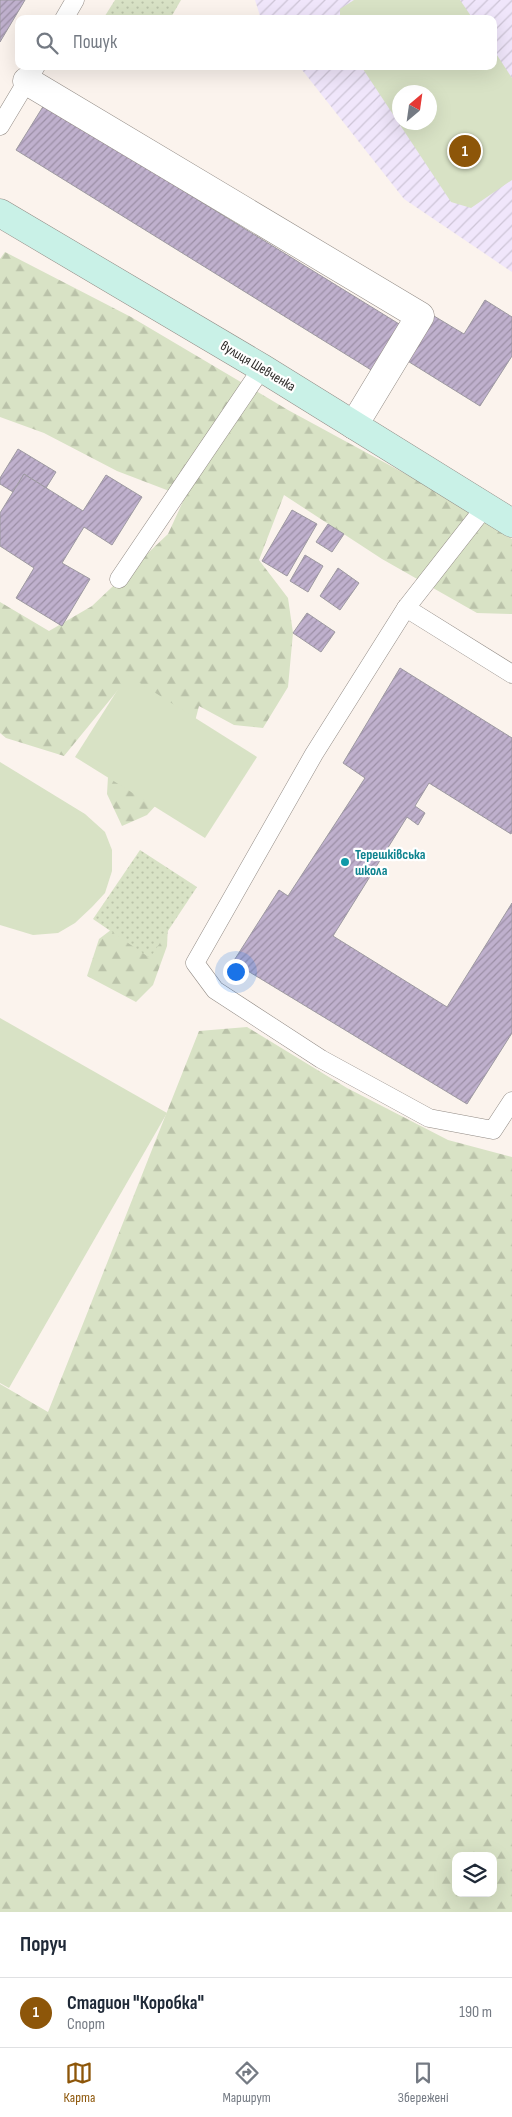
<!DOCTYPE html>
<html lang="uk">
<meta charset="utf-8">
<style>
:root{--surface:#fff;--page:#f2f2f3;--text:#1f2937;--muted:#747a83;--line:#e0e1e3;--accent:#8d5609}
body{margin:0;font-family:"Sofia Sans Condensed",sans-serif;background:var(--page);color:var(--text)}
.controls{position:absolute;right:15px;bottom:15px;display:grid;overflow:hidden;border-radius:10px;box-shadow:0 5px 20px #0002}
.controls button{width:45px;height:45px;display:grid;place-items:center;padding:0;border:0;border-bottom:1px solid var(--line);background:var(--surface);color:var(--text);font:25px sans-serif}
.compass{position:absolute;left:392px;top:85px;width:45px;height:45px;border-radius:50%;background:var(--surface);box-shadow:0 5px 20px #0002;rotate:29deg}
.you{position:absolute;left:235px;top:971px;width:18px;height:18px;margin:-12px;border:4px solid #fff;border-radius:50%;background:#1a73e8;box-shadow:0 0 0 8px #1a73e833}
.badge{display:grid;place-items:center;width:32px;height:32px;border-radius:50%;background:var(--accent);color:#fff;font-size:16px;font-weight:700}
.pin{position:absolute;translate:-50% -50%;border:2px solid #fff;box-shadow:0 1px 5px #0006}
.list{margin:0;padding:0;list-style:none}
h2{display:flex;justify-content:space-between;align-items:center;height:65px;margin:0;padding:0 20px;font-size:21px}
h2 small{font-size:16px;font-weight:400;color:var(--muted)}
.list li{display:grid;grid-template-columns:32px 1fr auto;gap:15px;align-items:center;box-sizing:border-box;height:70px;padding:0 20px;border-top:1px solid var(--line)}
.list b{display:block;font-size:19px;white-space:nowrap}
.list p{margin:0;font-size:16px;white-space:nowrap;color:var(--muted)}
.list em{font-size:16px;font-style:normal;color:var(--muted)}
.icon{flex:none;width:28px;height:28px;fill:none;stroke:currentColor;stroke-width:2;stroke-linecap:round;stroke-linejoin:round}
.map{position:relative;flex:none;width:512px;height:1912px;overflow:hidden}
.search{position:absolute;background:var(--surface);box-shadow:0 5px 20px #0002;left:15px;right:15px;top:15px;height:55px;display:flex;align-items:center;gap:12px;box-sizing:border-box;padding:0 18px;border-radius:10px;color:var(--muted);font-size:19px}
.sheet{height:135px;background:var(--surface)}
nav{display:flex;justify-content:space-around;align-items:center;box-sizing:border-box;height:70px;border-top:1px solid var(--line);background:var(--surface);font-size:14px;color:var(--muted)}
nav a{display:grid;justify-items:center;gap:2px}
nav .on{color:var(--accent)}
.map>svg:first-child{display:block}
.industrial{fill:url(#industrial-furrows);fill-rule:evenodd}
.forest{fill:url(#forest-firs);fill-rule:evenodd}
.park{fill:url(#park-dots)}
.pitch{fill:#d8e2c5;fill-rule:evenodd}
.building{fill:url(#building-hatch);stroke:#9d99a1}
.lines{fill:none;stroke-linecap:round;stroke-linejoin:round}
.lane-casing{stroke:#928b85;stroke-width:19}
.street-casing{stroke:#928b85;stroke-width:29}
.secondary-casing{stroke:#928b85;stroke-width:29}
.lane{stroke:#fff;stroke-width:18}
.street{stroke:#fff;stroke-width:28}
.secondary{stroke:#c9f1e7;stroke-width:28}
.culture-dot{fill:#0f9aa8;stroke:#fff;stroke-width:2}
.labels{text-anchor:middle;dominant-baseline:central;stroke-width:4.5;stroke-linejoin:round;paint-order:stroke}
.street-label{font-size:14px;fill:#2d2a28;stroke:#fff}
.culture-label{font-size:14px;font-weight:bold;fill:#0d838f;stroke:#fff;text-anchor:start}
</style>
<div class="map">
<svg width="512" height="1912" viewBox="0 0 512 1912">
<defs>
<pattern id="industrial-furrows" width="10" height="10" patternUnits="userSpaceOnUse" patternTransform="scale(1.25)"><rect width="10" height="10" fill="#f0e6fb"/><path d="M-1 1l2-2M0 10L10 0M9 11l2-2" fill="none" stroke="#cec5d7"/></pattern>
<pattern id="forest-firs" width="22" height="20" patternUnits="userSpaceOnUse" patternTransform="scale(1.25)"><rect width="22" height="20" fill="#d8e2c5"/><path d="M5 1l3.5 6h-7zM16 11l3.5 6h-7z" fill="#bac2a9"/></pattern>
<pattern id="park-dots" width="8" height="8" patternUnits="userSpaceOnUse" patternTransform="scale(1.25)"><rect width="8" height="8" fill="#d8e2c5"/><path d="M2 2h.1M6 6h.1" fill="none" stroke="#bac2a9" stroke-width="1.8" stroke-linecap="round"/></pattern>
<pattern id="building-hatch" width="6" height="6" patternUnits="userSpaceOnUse" patternTransform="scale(1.25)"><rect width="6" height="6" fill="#bfb0cd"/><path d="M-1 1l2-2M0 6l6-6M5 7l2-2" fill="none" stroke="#9c8fa6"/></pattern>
</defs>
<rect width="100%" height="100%" fill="#fbf3ed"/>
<path class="industrial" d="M255,0H512V272L404,199L299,66H493V19H261ZM400,92H430V122H400Z"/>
<g class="forest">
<path d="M5,252L131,317L288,410L426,485L512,539V614L477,613L382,559L284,495L259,560L288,598L293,633L288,687L263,728L234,725L199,706L180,779L147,815L122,826L107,794L109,759L118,690L64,756L6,738L0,733V602L49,631L92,606L168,534L185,497L117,471L44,433L0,417V259Z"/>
<path d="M170,885L167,946L153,985L136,1002L87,976L99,939Z"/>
<path d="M247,1027L347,1088L448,1140L512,1157V1912H0V1384L48,1412L199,1031ZM456,1856H493V1893H456Z"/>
</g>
<g class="park">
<path d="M115,0H181L170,19H103Z"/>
<path d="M140,850L197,887L150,958L93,919Z"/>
</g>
<g class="pitch">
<path d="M354,0H460L473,19H340V9Z"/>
<path d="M493,49L512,78V180L471,208L451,202L361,66H493ZM430,92V122H400V92Z"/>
<path d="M127,675L257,757L205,838L75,757Z"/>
<path d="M0,762L85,814L105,832L112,850V871L105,893L92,907L75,923L58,933L33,935L0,925Z"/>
<path d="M0,1018L167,1113L9,1388L0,1383Z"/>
</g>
<g class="building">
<path d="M0,0H25L0,42Z"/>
<path d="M44,105L404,327L376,373L16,150Z"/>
<path d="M485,300L512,317V356L480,406L406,360L434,316L464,334Z"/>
<path d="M18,449L56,472L46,488L24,474L13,492L0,484V478Z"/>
<path d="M24,474L83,511L106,475L142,497L112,545L84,527L62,563L90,579L62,626L16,598L34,568L0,546V513Z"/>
<path d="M292,510L317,524L287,576L262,561Z"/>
<path d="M328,524L344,534L332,552L316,542Z"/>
<path d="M305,555L323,566L308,592L290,581Z"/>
<path d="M338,568L359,583L340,610L320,596Z"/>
<path d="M307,613L335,632L321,652L293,633Z"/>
<path d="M400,668L512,738V832L511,834L429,783L415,806L425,813L418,825L407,817L333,936L447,1007L512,903V1033L467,1104L233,962L279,890L288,896L365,778L343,763Z"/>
</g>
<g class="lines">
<defs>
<g id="lane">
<path d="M64,19L75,0"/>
<path d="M0,126L36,66"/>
<path d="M485,507L406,608L314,754L195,963L215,990L321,1059L429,1118L493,1130L512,1101"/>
<path d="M119,579L262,368"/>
<path d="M406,608L512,674"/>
</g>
<path id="street" d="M27,81L420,316L354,425"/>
<path id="secondary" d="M0,213L262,368L512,523"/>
</defs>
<use href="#lane" class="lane-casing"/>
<use href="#street" class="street-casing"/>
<use href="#secondary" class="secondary-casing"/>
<use href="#lane" class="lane"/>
<use href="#street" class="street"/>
<use href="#secondary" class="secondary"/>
</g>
<circle class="culture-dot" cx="345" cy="862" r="5"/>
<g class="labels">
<g class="street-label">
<text transform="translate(258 366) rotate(31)">вулиця Шевченка</text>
</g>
<g class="culture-label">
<text x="355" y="854">Терешківська<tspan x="355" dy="16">школа</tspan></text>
</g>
</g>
</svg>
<div class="controls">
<button><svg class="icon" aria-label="layers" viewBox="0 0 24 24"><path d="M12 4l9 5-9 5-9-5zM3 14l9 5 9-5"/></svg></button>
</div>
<svg class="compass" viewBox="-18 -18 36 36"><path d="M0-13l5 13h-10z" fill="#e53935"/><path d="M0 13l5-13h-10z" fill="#747a83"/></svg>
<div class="you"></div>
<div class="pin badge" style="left:465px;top:151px">1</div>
<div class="search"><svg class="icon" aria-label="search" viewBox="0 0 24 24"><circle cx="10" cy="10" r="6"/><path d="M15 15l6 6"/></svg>Пошук</div>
</div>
<section class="sheet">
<h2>Поруч<small></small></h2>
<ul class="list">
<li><span class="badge">1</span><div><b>Стадион &quot;Коробка&quot;</b><p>Спорт</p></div><em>190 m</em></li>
</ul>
</section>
<nav>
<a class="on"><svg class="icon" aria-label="map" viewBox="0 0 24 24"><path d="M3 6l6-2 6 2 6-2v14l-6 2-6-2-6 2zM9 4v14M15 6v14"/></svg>Карта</a>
<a><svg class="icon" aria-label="directions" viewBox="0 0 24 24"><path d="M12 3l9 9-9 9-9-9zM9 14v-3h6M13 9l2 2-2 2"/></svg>Маршрут</a>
<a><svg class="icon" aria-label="saved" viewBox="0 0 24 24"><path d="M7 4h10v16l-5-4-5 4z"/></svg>Збережені</a>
</nav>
